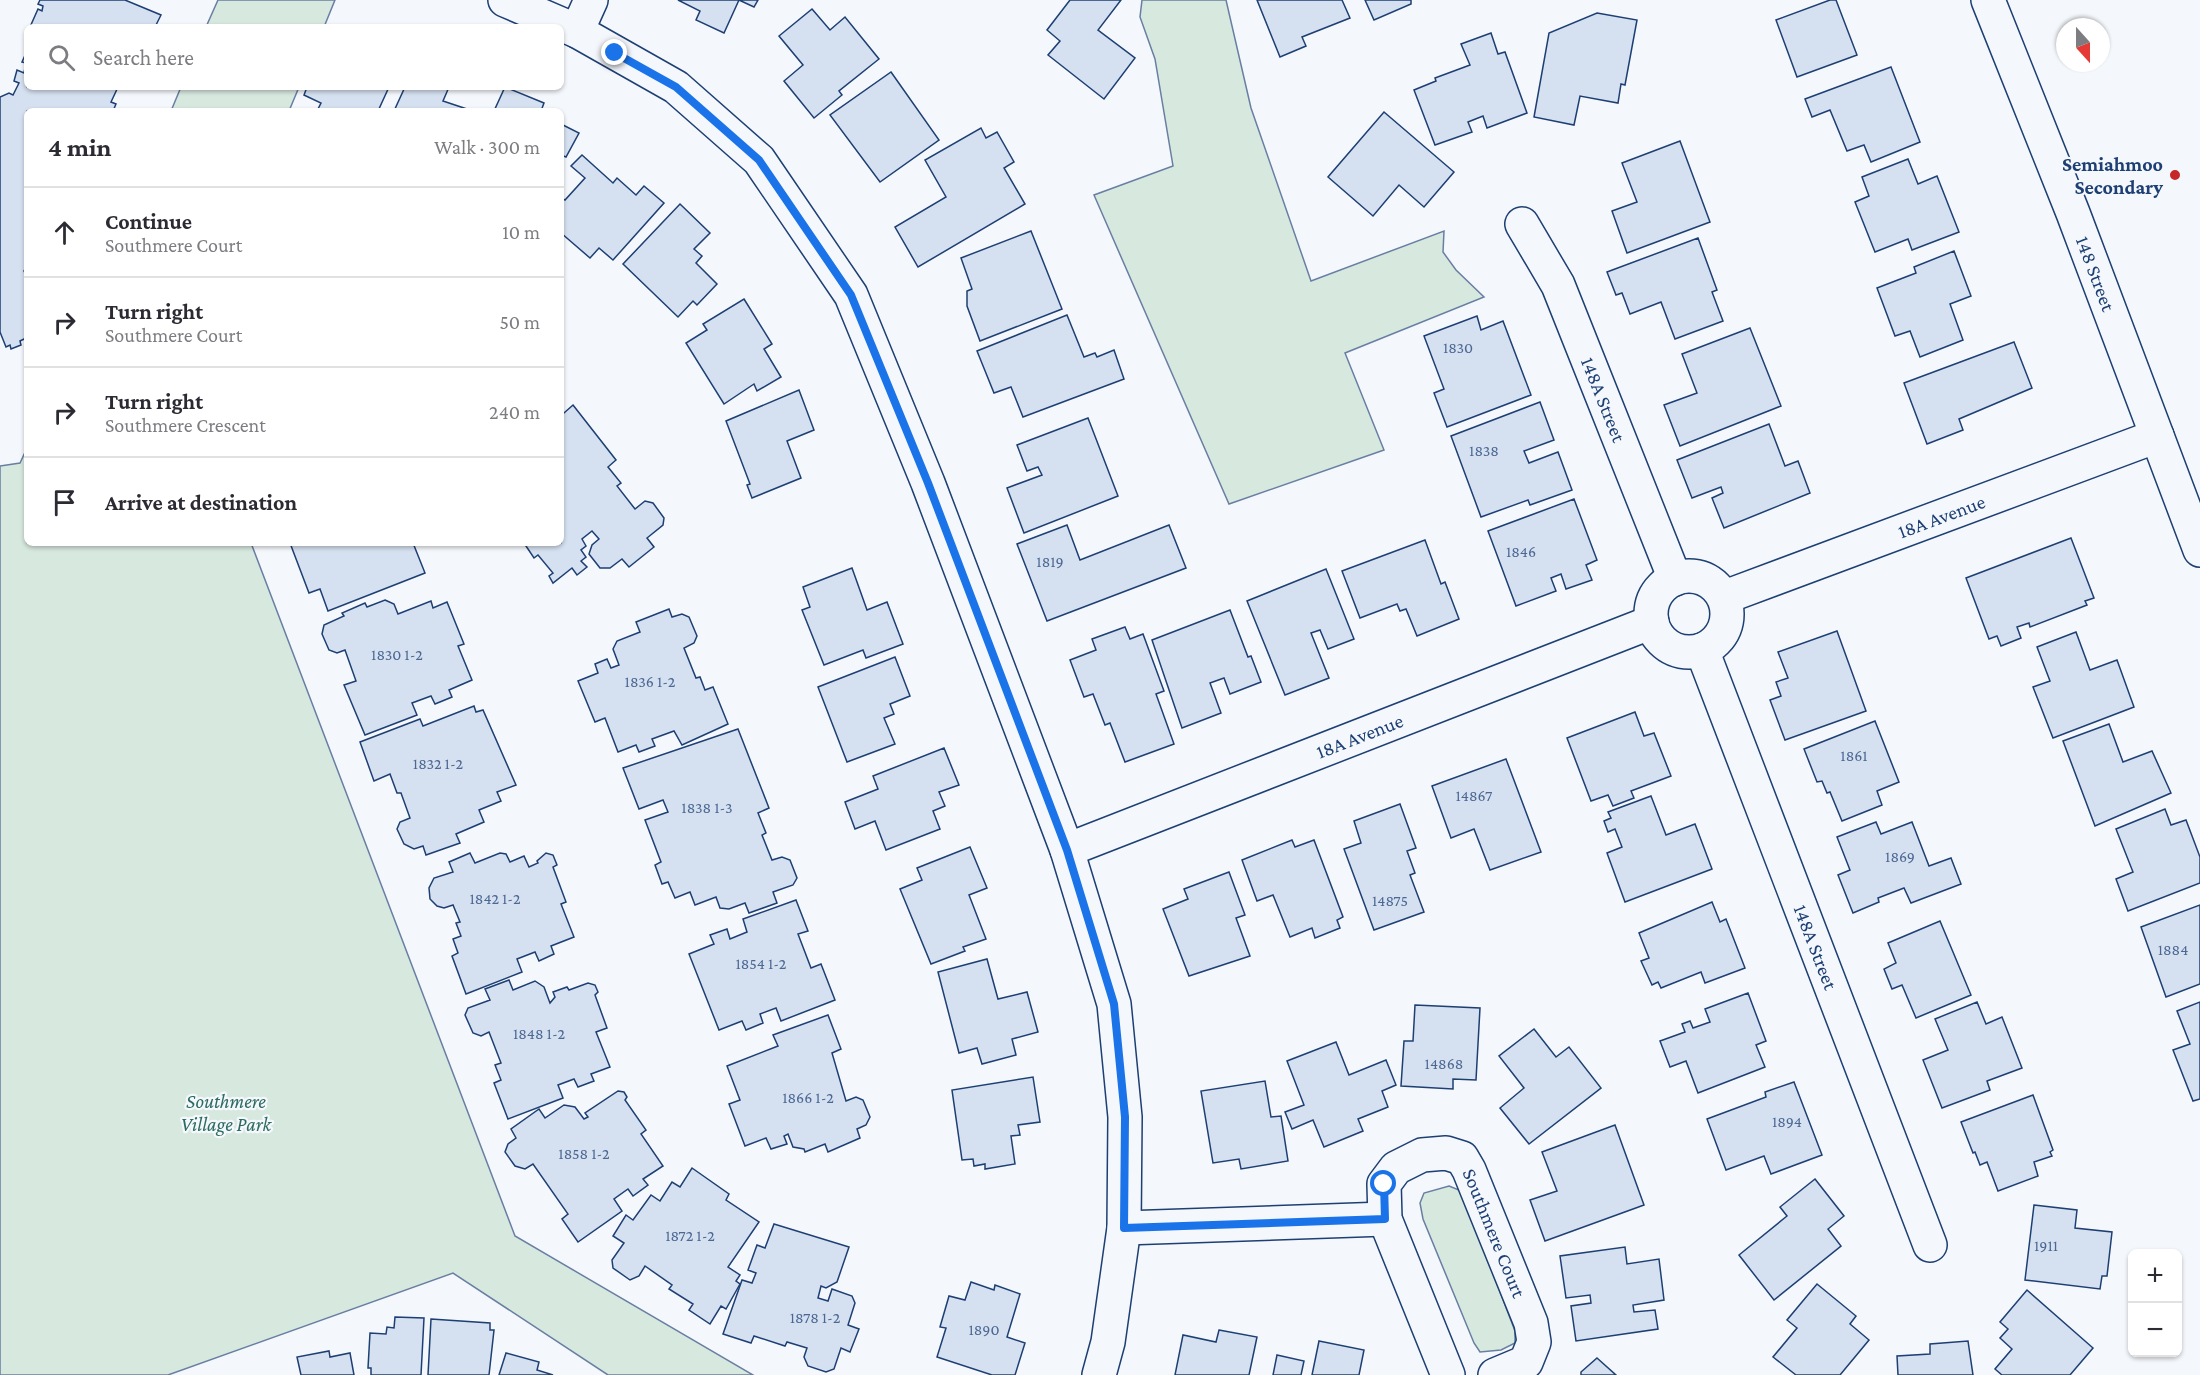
<!DOCTYPE html>
<meta charset="utf-8">
<style>
:root{--surface:#fff;--page:#f2f2f3;--text:#2b2b33;--muted:#7c7c81;--line:#e1e1e2}
body{margin:0;font-family:"Crimson Pro",serif;background:var(--page);color:var(--text)}
.controls{position:absolute;right:18px;bottom:18px;display:grid;overflow:hidden;border-radius:9px;box-shadow:0 2px 4px #0004}
.controls button{width:54px;height:54px;display:grid;place-items:center;padding:0;border:0;border-bottom:2px solid var(--line);background:var(--surface);color:var(--text);font:30px sans-serif}
.compass{position:absolute;left:2056px;top:18px;width:54px;height:54px;border-radius:50%;background:var(--surface);box-shadow:0 2px 4px #0004;rotate:159deg}
.stop{position:absolute;width:18px;height:18px;margin:-14px;border:4px solid #1a73e8;border-radius:50%;background:#fff}
.stop.end{background:#1a73e8;border-color:#fff;box-shadow:0 2px 6px #0008}
.list{margin:0;padding:0;list-style:none}
h2{display:flex;justify-content:space-between;align-items:center;height:78px;margin:0;padding:0 24px;font-size:26px}
h2 small{font-size:20px;font-weight:400;color:var(--muted)}
.list li{display:grid;grid-template-columns:39px 1fr auto;gap:18px;align-items:center;box-sizing:border-box;height:90px;padding:0 24px;border-top:2px solid var(--line)}
.list b{display:block;font-size:22px;white-space:nowrap}
.list p{margin:0;font-size:20px;white-space:nowrap;color:var(--muted)}
.list em{font-size:20px;font-style:normal;color:var(--muted)}
.icon{flex:none;width:33px;height:33px;fill:none;stroke:currentColor;stroke-width:2;stroke-linecap:round;stroke-linejoin:round}
.map{position:relative;flex:none;width:2200px;height:1375px;overflow:hidden}
.search{position:absolute;background:var(--surface);box-shadow:0 2px 4px #0004;left:24px;top:24px;width:540px;height:66px;display:flex;align-items:center;gap:15px;box-sizing:border-box;padding:0 21px;border-radius:9px;color:var(--muted);font-size:22px}
.panel{position:absolute;background:var(--surface);box-shadow:0 2px 4px #0004;left:24px;top:108px;width:540px;height:438px;border-radius:9px}
.map>svg:first-child{display:block}
.green{fill:#d7e8df;stroke:#687fa3;stroke-width:1.5}
.building{fill:#d5e0f0;stroke:#1d3f73;stroke-width:1.5}
.lines{fill:none;stroke-linecap:round;stroke-linejoin:round}
.minor-casing{stroke:#1d3f73;stroke-width:36}
.major-casing{stroke:#1d3f73;stroke-width:36}
.minor{stroke:#f4f7fb;stroke-width:33}
.major{stroke:#f4f7fb;stroke-width:33}
.route{stroke:#1a73e8;stroke-width:8}
.poi-dot{fill:#c62828;stroke:#f4f7fb;stroke-width:2}
.labels{text-anchor:middle;dominant-baseline:central;stroke-width:4.5;stroke-linejoin:round;paint-order:stroke}
.number-label{font-size:16px;fill:#4b6792}
.poi-label{font-size:20px;font-weight:bold;fill:#1d3f73;stroke:#f4f7fb;text-anchor:end}
.street-label{font-size:20px;fill:#1d3f73;stroke:#f4f7fb}
.park-label{font-size:20px;font-style:italic;fill:#2c6c60;stroke:#f4f7fb}
</style>
<div class="map">
<svg width="2200" height="1375" viewBox="0 0 2200 1375">
<rect width="100%" height="100%" fill="#f4f7fb"/>
<g class="green">
<path d="M218,0H335L324,27H206Z"/>
<path d="M1142,0H1226L1251,108L1311,281L1444,231L1443,252L1456,270L1484,297L1345,353L1384,450L1229,504L1094,195L1173,166L1155,59L1140,17Z"/>
<path d="M181,87H299L289,111H171Z"/>
<path d="M27,448V543H251L515,1236L753,1375H608L453,1273L168,1375H0V466L20,463Z"/>
<path d="M1449,1186L1459,1190L1465,1200L1515,1331V1343L1501,1350L1480,1352L1474,1343L1423,1219L1420,1203L1424,1193Z"/>
</g>
<g class="building">
<path d="M40,0H125L161,15L155,27H30L38,9L42,11L43,6L38,4Z"/>
<path d="M678,0H758L754,7L739,0L724,33L696,20L700,11Z"/>
<path d="M1070,0H1121L1098,30L1135,58L1104,99L1048,55L1060,41L1047,30Z"/>
<path d="M1257,0H1342L1350,18L1302,37L1306,46L1280,57Z"/>
<path d="M1365,0H1411V4L1374,20Z"/>
<path d="M1830,0H1836L1857,55L1797,77L1776,20Z"/>
<path d="M812,9L830,30L845,17L879,59L839,91L842,95L814,118L784,81L803,65L779,36Z"/>
<path d="M1597,13L1637,20L1625,85L1621,84L1618,103L1580,96L1574,125L1534,117L1549,33Z"/>
<path d="M1491,33L1498,54L1505,52L1527,113L1487,128L1483,116L1468,122L1472,132L1435,145L1414,90L1436,81L1435,78L1470,65L1461,44Z"/>
<path d="M27,51V87H118L111,102L116,104L113,111H27V265L24,271L27,277V343L24,339L20,341L21,345L11,349L10,345L6,347L0,332V97L9,93L13,95L19,83L14,81L17,70L24,73L26,63L22,62Z"/>
<path d="M1891,67L1920,142L1871,162L1864,145L1847,151L1830,110L1812,117L1805,99Z"/>
<path d="M891,72L939,140L880,182L830,115Z"/>
<path d="M307,87H389L378,111H317L321,103L304,95Z"/>
<path d="M405,87H449L443,101L473,111H394Z"/>
<path d="M505,87L544,103L541,111H494Z"/>
<path d="M1384,112L1454,172L1424,207L1399,185L1373,216L1328,177Z"/>
<path d="M561,124L579,133L566,157L561,155Z"/>
<path d="M981,128L986,138L997,132L1014,162L1004,168L1025,204L918,267L895,227L946,197L925,160Z"/>
<path d="M1680,141L1710,222L1627,253L1612,211L1637,202L1622,163Z"/>
<path d="M582,155L613,183L617,178L636,195L644,186L664,203L613,260L599,248L590,258L561,233V198L565,200L585,178L571,166Z"/>
<path d="M1908,159L1918,184L1937,176L1959,232L1912,250L1908,239L1875,252L1855,202L1869,196L1862,177Z"/>
<path d="M680,204L710,233L694,249L702,256L696,263L717,284L697,305L693,301L678,317L623,264Z"/>
<path d="M1031,231L1062,309L980,341L967,306V291L972,289L961,258Z"/>
<path d="M1698,238L1717,290L1712,292L1723,321L1675,339L1661,302L1630,314L1622,293L1616,295L1607,272Z"/>
<path d="M1954,251L1971,296L1950,304L1963,340L1920,357L1910,331L1895,336L1877,288L1916,273L1914,267Z"/>
<path d="M744,299L772,344L764,349L781,377L757,391L754,384L724,404L686,343L707,330L703,324Z"/>
<path d="M1067,315L1084,357L1095,353L1097,357L1114,350L1124,379L1023,417L1011,387L994,393L977,351Z"/>
<path d="M1477,316L1481,330L1503,321L1531,395L1447,427L1434,393L1444,389L1424,336Z"/>
<path d="M1750,328L1781,406L1680,446L1664,405L1697,393L1682,354Z"/>
<path d="M2014,342L2032,388L1959,419L1963,430L1927,444L1904,383Z"/>
<path d="M799,390L814,430L787,441L801,478L752,498L747,485L750,484L726,421Z"/>
<path d="M1540,402L1554,440L1524,451L1529,463L1558,452L1572,490L1530,505L1528,500L1481,517L1451,436Z"/>
<path d="M573,405L616,460L608,467L621,483L617,486L635,509L645,501L653,503L664,518L663,525L647,538L654,547L629,567L622,559L610,568H600L589,554L592,545L599,539L592,531L582,539L586,546L581,550L586,557L581,561L587,567L577,575L572,568L553,583L549,576L553,573L538,555L534,558L526,546L529,543H561V409L564,413Z"/>
<path d="M1088,418L1118,496L1024,533L1007,488L1042,475L1038,467L1027,471L1017,445Z"/>
<path d="M1769,424L1785,466L1798,461L1810,493L1724,528L1712,498L1723,493L1721,487L1692,498L1677,460Z"/>
<path d="M1574,499L1597,560L1586,565L1592,580L1566,589L1561,574L1551,578L1556,591L1516,606L1488,531Z"/>
<path d="M1067,525L1080,560L1169,525L1186,568L1047,621L1017,544Z"/>
<path d="M2071,538L2094,598L2085,601L2087,605L2030,627L2029,623L2017,627L2021,638L2001,646L1997,636L1989,639L1966,578Z"/>
<path d="M1425,540L1441,584L1445,582L1459,619L1417,636L1406,609L1400,611L1397,604L1360,618L1342,571Z"/>
<path d="M290,543H413L425,573L328,611L320,589L309,593Z"/>
<path d="M852,568L867,610L887,602L903,644L866,658L863,650L824,665L802,610L810,607L803,587Z"/>
<path d="M1326,569L1354,639L1328,649L1320,630L1311,633L1329,678L1285,695L1247,601Z"/>
<path d="M385,600L394,604L398,614L431,601L433,608L447,602L464,644L458,646L472,680L449,690L452,697L435,704L431,696L412,703L417,715L365,735L344,685L356,681L345,650L337,653L329,650L322,634L324,625L344,616L342,613L365,603L367,607Z"/>
<path d="M669,609L672,617L682,614L689,617L697,636L694,643L684,648L696,678L700,677L705,690L713,687L728,724L682,745L674,731L652,739L655,746L639,752L636,745L618,752L605,718L595,722L578,681L598,673L595,664L607,659L611,668L619,665L613,649L617,641L640,632L636,622Z"/>
<path d="M1230,610L1248,657L1251,656L1261,682L1230,694L1224,678L1210,683L1221,713L1182,728L1152,640Z"/>
<path d="M1125,627L1130,639L1143,634L1164,691L1156,694L1174,744L1125,762L1110,723L1105,725L1093,694L1084,697L1070,660L1096,650L1092,639Z"/>
<path d="M1837,631L1866,711L1785,740L1770,700L1781,696L1776,682L1788,678L1778,652Z"/>
<path d="M2076,632L2090,670L2117,660L2134,707L2053,738L2033,687L2050,681L2037,647Z"/>
<path d="M895,657L910,696L890,704L894,714L884,718L895,744L847,762L818,687Z"/>
<path d="M474,706L476,712L483,710L516,785L497,792L501,801L479,810L484,822L456,834L460,843L426,855L423,846L414,849L404,844L397,829L400,822L410,818L401,793H397L390,774L374,781L360,742L420,719L423,726Z"/>
<path d="M1635,712L1644,736L1654,733L1671,776L1631,791L1634,798L1613,806L1608,795L1591,801L1567,738Z"/>
<path d="M1875,721L1899,782L1877,791L1882,805L1842,821L1830,792L1827,793L1822,781L1817,782L1804,749Z"/>
<path d="M2109,724L2123,762L2152,751L2171,793L2095,826L2063,741Z"/>
<path d="M738,729L769,808L758,813L766,833L762,835L772,860L782,857L790,860L797,878L793,885L773,892L777,903L749,913L745,903L729,909L720,908L716,897L695,905L690,892L675,898L668,882L662,884L655,865L661,862L645,820L668,812L663,800L639,809L623,768Z"/>
<path d="M944,748L959,785L939,792L945,806L933,811L940,829L886,850L875,821L855,829L845,802L878,789L873,776Z"/>
<path d="M1506,759L1541,852L1490,870L1474,829L1451,838L1432,786Z"/>
<path d="M1651,796L1666,835L1695,824L1712,869L1625,902L1607,853L1622,847L1615,829L1608,832L1604,821L1611,818L1608,812Z"/>
<path d="M1400,804L1416,848L1407,851L1415,873L1410,875L1424,912L1374,930L1344,849L1361,843L1354,821Z"/>
<path d="M2165,809L2171,825L2186,820L2200,857V883L2128,911L2116,879L2133,872L2116,829Z"/>
<path d="M1876,822L1881,834L1912,822L1929,866L1951,858L1961,884L1911,903L1904,888L1878,898L1879,902L1853,913L1838,875L1850,870L1837,837Z"/>
<path d="M1292,840L1295,847L1314,840L1343,917L1337,920L1340,928L1315,938L1312,928L1290,937L1273,895L1257,901L1242,860Z"/>
<path d="M970,847L987,888L969,895L986,939L963,947L965,951L931,964L900,889L922,880L917,868Z"/>
<path d="M470,853L475,863L500,853L506,854L510,862L524,856L529,867L538,863L537,861L546,853L553,855L557,865L553,867L566,902L561,904L574,937L551,946L554,954L539,961L535,952L517,959L522,972L466,994L452,956L458,953L453,939L461,936L456,923L460,922L453,905L444,908L437,906L430,899L429,888L434,878L453,872L449,862Z"/>
<path d="M1229,872L1245,915L1236,918L1250,956L1189,976L1163,909L1188,899L1184,889Z"/>
<path d="M796,900L808,931L798,934L811,968L821,964L835,1000L781,1021L776,1008L760,1014L763,1023L746,1030L742,1021L719,1030L689,954L714,944L710,935L727,929L730,939L747,932L743,919Z"/>
<path d="M1712,902L1720,922L1726,919L1745,968L1705,983L1701,972L1661,988L1658,982L1652,985L1641,961L1649,958L1639,933Z"/>
<path d="M2200,905V984L2166,997L2141,927Z"/>
<path d="M1940,921L1971,995L1916,1018L1902,985L1892,989L1884,969L1896,963L1888,943Z"/>
<path d="M987,959L998,999L1027,992L1038,1032L1012,1039L1016,1055L982,1064L977,1048L959,1053L938,972Z"/>
<path d="M509,980L513,990L535,981L544,987L550,1003L555,997L553,992L567,987L569,990L588,983L595,985L598,992L595,995L607,1028L596,1032L610,1067L591,1074L594,1081L578,1087L574,1079L558,1085L563,1098L508,1119L494,1083L501,1080L495,1065L501,1063L489,1032L481,1036L473,1033L465,1015L468,1008L490,1000L485,989Z"/>
<path d="M1748,993L1766,1041L1756,1045L1765,1067L1698,1093L1686,1061L1670,1067L1660,1041L1685,1032L1682,1024L1690,1021L1693,1028L1710,1022L1705,1009Z"/>
<path d="M1977,1002L1986,1024L2002,1017L2022,1068L1987,1081L1990,1090L1942,1108L1923,1060L1948,1050L1935,1019Z"/>
<path d="M2200,1002V1099L2193,1101L2173,1050L2190,1044L2177,1011Z"/>
<path d="M1415,1005L1480,1008L1476,1080L1453,1079V1089L1401,1086L1404,1041H1413Z"/>
<path d="M828,1015L841,1049L832,1053L846,1101L856,1097L863,1100L870,1117L866,1125L857,1129L860,1138L828,1152L825,1144L805,1152L804,1149L793,1147L788,1134L784,1136L787,1144L771,1149L766,1138L745,1146L729,1104L740,1100L727,1066L778,1046L773,1035Z"/>
<path d="M1534,1029L1556,1057L1569,1047L1601,1088L1529,1144L1500,1108L1524,1088L1499,1056Z"/>
<path d="M1336,1042L1349,1075L1386,1060L1396,1085L1382,1091L1388,1107L1358,1119L1363,1131L1324,1147L1313,1120L1292,1129L1285,1112L1304,1105L1287,1061Z"/>
<path d="M1033,1077L1040,1122L1018,1125L1020,1135L1011,1136L1015,1164L985,1169V1164L974,1166L973,1159L962,1160L952,1090Z"/>
<path d="M1265,1081L1271,1117L1281,1116L1288,1161L1241,1169L1239,1159L1213,1163L1201,1091Z"/>
<path d="M1794,1082L1822,1155L1771,1174L1764,1156L1726,1170L1707,1119L1766,1097L1765,1092Z"/>
<path d="M618,1091L624,1092L627,1097L625,1100L646,1130L641,1134L663,1166L643,1179L648,1185L633,1196L628,1189L614,1199L622,1211L578,1242L562,1219L568,1214L533,1164L525,1169L515,1166L505,1152L508,1144L516,1138L511,1129L539,1109L545,1118L564,1105L575,1107L584,1119L588,1117L585,1113Z"/>
<path d="M2033,1095L2053,1150L2050,1152L2052,1156L2034,1162L2038,1176L1998,1191L1987,1162L1980,1165L1975,1152L1973,1153L1961,1122Z"/>
<path d="M1615,1125L1644,1205L1545,1241L1530,1200L1557,1191L1542,1152Z"/>
<path d="M692,1168L729,1194L726,1200L759,1222L728,1267L740,1275L736,1281L740,1284L726,1309L721,1306L710,1324L689,1310L693,1304L669,1289L672,1285L645,1266L639,1276L630,1280L613,1268L612,1260L624,1243L613,1236L626,1215L633,1220L651,1195L660,1201L672,1182L680,1187Z"/>
<path d="M1815,1179L1844,1216L1828,1229L1841,1246L1774,1300L1739,1255L1787,1216L1780,1207Z"/>
<path d="M2034,1205L2077,1210L2075,1228L2112,1232L2107,1276H2102L2100,1289L2025,1280Z"/>
<path d="M774,1224L849,1247L837,1282L826,1288L821,1286L818,1298L828,1301L832,1289L852,1296L855,1303L848,1325L859,1329L850,1352L841,1348L834,1369L826,1372L808,1366L804,1357L807,1348L787,1342L785,1346L754,1336L751,1343L723,1334L742,1280L752,1283L756,1273L748,1270L757,1245L765,1248Z"/>
<path d="M1625,1247L1627,1264L1659,1259L1664,1300L1633,1305L1634,1312L1655,1310L1658,1329L1576,1341L1571,1306L1591,1303L1590,1295L1566,1298L1560,1256Z"/>
<path d="M971,1282L994,1290L995,1285L1020,1294L1007,1337L1025,1343L1015,1375H992L937,1357L946,1328L940,1327L949,1296L965,1300Z"/>
<path d="M1817,1284L1856,1316L1850,1324L1869,1340L1840,1375H1796L1773,1357L1797,1328L1787,1320Z"/>
<path d="M2027,1290L2093,1348L2070,1375H2002L1995,1369L2012,1349L2000,1338L2008,1329L2000,1322Z"/>
<path d="M395,1317L424,1318L421,1375H371V1368H368L370,1333L386,1334L387,1327L394,1328Z"/>
<path d="M431,1319L490,1323V1330H494L489,1375H428Z"/>
<path d="M1219,1330L1257,1337L1249,1375H1175L1183,1335L1216,1342Z"/>
<path d="M1319,1341L1364,1350L1359,1375H1312Z"/>
<path d="M1968,1341L1973,1375H1898L1897,1356L1930,1354V1344Z"/>
<path d="M329,1351L330,1357L350,1353L354,1375H301L297,1357Z"/>
<path d="M506,1353L539,1362L537,1370L553,1375H499Z"/>
<path d="M1277,1355L1304,1361L1301,1375H1273Z"/>
<path d="M1597,1358L1616,1375H1581V1372Z"/>
</g>
<g class="lines">
<defs>
<g id="minor">
<path d="M505,0L577,31L676,87L759,160L851,295L928,483L1067,850L1114,1004L1125,1117L1124,1228L1108,1342L1099,1375"/>
<path d="M577,31L591,0"/>
<path id="s1" d="M1522,224L1558,285L1675,579"/>
<circle cx="1689" cy="614" r="38"/>
<path id="s2" d="M1725,597L2157,436"/>
<path id="s3" d="M1702,650L1930,1245"/>
<path id="s4" d="M1067,850L1652,622"/>
<path d="M1124,1228L1385,1219"/>
<path id="s5" d="M1448,1375L1385,1219L1384,1184L1396,1168L1422,1155L1446,1153L1462,1158L1469,1170L1531,1323L1534,1342L1526,1362L1495,1375"/>
</g>
<g id="major">
<path id="s6" d="M1988,0L2073,213L2200,550"/>
</g>
</defs>
<use href="#minor" class="minor-casing"/>
<use href="#major" class="major-casing"/>
<use href="#minor" class="minor"/>
<use href="#major" class="major"/>
</g>
<g class="lines">
<path class="route" d="M615,53L676,87L759,160L851,295L928,483L1067,850L1114,1004L1125,1117L1124,1228L1385,1219L1384,1184"/>
</g>
<circle class="poi-dot" cx="2175" cy="175" r="6"/>
<g class="labels">
<g class="number-label">
<text x="1458" y="347">1830</text>
<text x="1484" y="450">1838</text>
<text x="1521" y="551">1846</text>
<text x="1050" y="561">1819</text>
<text x="397" y="654">1830 1-2</text>
<text x="650" y="681">1836 1-2</text>
<text x="1854" y="755">1861</text>
<text x="438" y="763">1832 1-2</text>
<text x="1474" y="795">14867</text>
<text x="707" y="807">1838 1-3</text>
<text x="1900" y="856">1869</text>
<text x="495" y="898">1842 1-2</text>
<text x="1390" y="900">14875</text>
<text x="2173" y="949">1884</text>
<text x="761" y="963">1854 1-2</text>
<text x="539" y="1033">1848 1-2</text>
<text x="1444" y="1063">14868</text>
<text x="808" y="1097">1866 1-2</text>
<text x="1787" y="1121">1894</text>
<text x="584" y="1153">1858 1-2</text>
<text x="690" y="1235">1872 1-2</text>
<text x="2046" y="1245">1911</text>
<text x="815" y="1317">1878 1-2</text>
<text x="984" y="1329">1890</text>
</g>
<g class="poi-label">
<text x="2163" y="164">Semiahmoo<tspan x="2163" dy="23">Secondary</tspan></text>
</g>
<g class="street-label">
<text stroke="none"><textPath href="#s6" startOffset="294">148 Street</textPath></text>
<text stroke="none"><textPath href="#s1" startOffset="194">148A Street</textPath></text>
<text stroke="none"><textPath href="#s2" startOffset="231">18A Avenue</textPath></text>
<text stroke="none"><textPath href="#s4" startOffset="314">18A Avenue</textPath></text>
<text stroke="none"><textPath href="#s3" startOffset="318">148A Street</textPath></text>
<text stroke="none"><textPath href="#s5" startOffset="375">Southmere Court</textPath></text>
</g>
<g class="park-label">
<text x="226" y="1101">Southmere<tspan x="226" dy="23">Village Park</tspan></text>
</g>
</g>
</svg>
<div class="controls">
<button>+</button>
<button>−</button>
</div>
<svg class="compass" viewBox="-18 -18 36 36"><path d="M0-13l5 13h-10z" fill="#e53935"/><path d="M0 13l5-13h-10z" fill="#7c7c81"/></svg>
<div class="stop" style="left:1384px;top:1184px"></div>
<div class="stop end" style="left:615px;top:53px"></div>
<div class="search"><svg class="icon" aria-label="search" viewBox="0 0 24 24"><circle cx="10" cy="10" r="6"/><path d="M15 15l6 6"/></svg>Search here</div>
<section class="panel">
<h2>4 min<small>Walk · 300 m</small></h2>
<ul class="list">
<li><svg class="icon" aria-label="ahead" viewBox="0 0 24 24"><path d="M12 20V5M6 11l6-6 6 6"/></svg><div><b>Continue</b><p>Southmere Court</p></div><em>10 m</em></li>
<li><svg class="icon" aria-label="right" viewBox="0 0 24 24"><path d="M7 20v-9h11M14 6l5 5-5 5"/></svg><div><b>Turn right</b><p>Southmere Court</p></div><em>50 m</em></li>
<li><svg class="icon" aria-label="right" viewBox="0 0 24 24"><path d="M7 20v-9h11M14 6l5 5-5 5"/></svg><div><b>Turn right</b><p>Southmere Crescent</p></div><em>240 m</em></li>
<li><svg class="icon" aria-label="arrive" viewBox="0 0 24 24"><path d="M6 21V4h12l-3 4 3 4H6"/></svg><div><b>Arrive at destination</b></div></li>
</ul>
</section>
</div>
